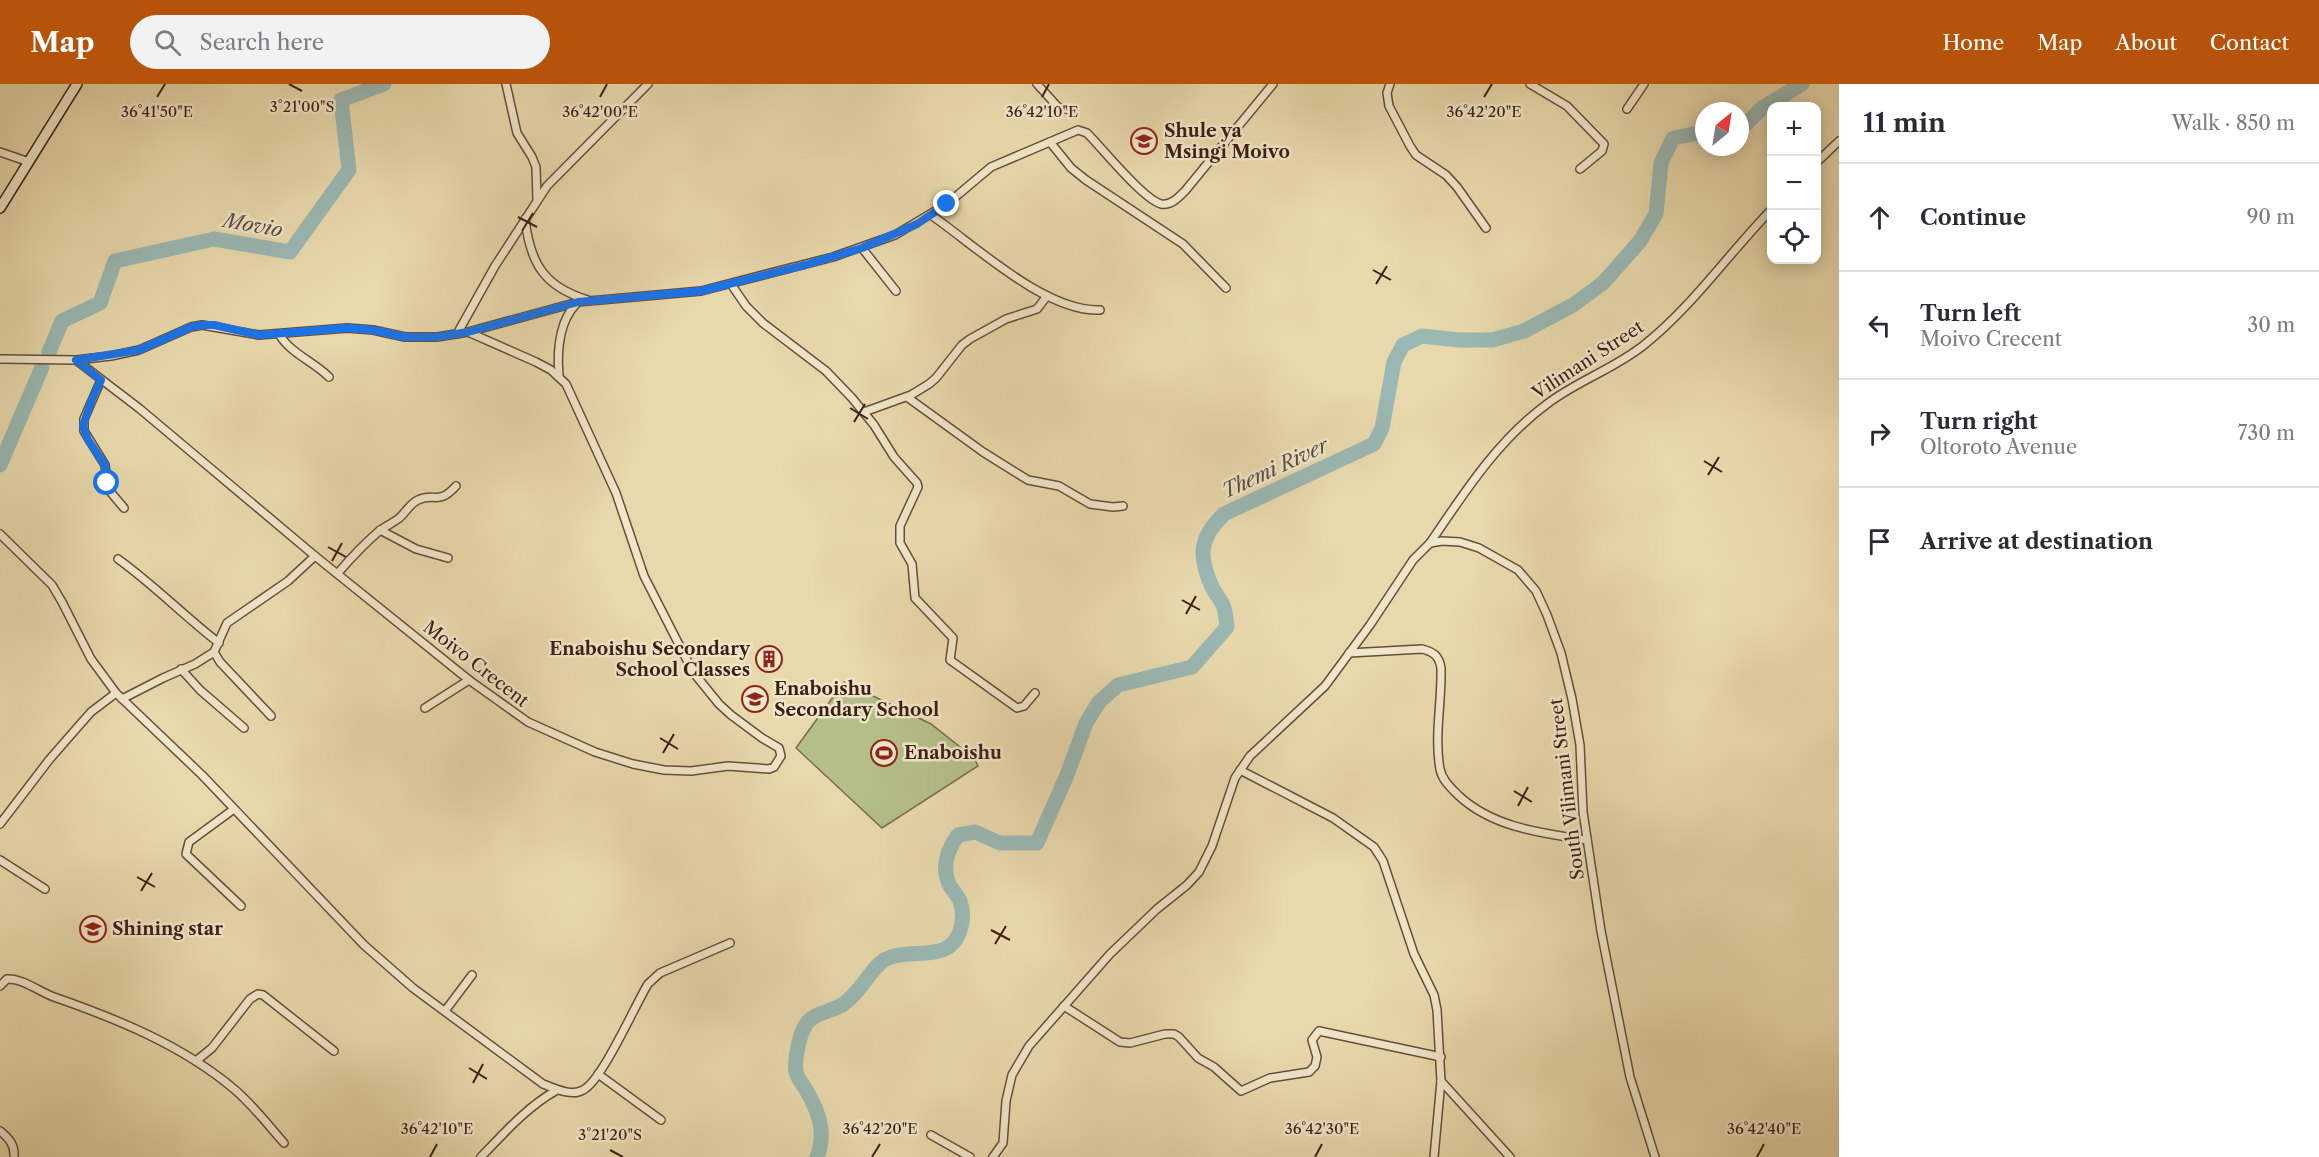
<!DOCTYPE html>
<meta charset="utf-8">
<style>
:root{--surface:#fff;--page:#f2f2f3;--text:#2b2b33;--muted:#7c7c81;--line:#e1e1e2;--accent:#b45309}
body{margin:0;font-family:"Libre Caslon Text",serif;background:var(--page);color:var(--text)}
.controls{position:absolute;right:18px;top:18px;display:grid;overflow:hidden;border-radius:12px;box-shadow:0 3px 15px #0003}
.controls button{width:54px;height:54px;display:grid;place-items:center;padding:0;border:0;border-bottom:2px solid var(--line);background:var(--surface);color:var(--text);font:30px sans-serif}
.compass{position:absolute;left:1695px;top:18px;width:54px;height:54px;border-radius:50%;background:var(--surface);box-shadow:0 3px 15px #0003;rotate:30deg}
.stop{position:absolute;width:18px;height:18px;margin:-14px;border:4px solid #1a73e8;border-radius:50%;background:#fff}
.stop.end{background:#1a73e8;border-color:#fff;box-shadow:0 2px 6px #0008}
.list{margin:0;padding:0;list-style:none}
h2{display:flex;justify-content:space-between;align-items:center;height:78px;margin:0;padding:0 24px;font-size:26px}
h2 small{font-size:20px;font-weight:400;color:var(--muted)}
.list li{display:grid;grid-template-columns:39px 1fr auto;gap:18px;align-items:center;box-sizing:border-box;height:108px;padding:0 24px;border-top:2px solid var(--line)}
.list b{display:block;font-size:22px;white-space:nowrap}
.list p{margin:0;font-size:20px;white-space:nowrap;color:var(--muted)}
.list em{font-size:20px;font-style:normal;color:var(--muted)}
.icon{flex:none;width:33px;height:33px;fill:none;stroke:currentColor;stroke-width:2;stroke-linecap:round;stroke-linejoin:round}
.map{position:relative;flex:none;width:1839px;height:1073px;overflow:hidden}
header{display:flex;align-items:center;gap:36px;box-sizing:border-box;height:84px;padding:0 30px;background:var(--accent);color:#fff}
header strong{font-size:28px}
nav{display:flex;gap:33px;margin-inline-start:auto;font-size:21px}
.search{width:420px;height:54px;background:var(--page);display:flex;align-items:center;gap:15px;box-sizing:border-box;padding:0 21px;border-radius:33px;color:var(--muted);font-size:22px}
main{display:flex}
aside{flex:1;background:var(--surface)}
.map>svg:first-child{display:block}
.green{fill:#b5bf8a;stroke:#786f4e;stroke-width:1.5}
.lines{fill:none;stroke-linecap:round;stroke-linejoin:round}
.river{stroke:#9ab8b3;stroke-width:15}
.street-casing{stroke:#674e39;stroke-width:10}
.secondary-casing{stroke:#3c1f13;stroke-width:12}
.street{stroke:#f0e6c9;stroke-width:7}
.secondary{stroke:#f0e6c9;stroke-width:9}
.route{stroke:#1a73e8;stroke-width:8}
.ticks{fill:none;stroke:#3c1f13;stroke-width:2}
.labels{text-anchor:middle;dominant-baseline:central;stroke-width:5;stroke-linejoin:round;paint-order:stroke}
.poi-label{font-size:18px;font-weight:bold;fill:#3c1f13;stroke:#f0e6c9;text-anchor:start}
.street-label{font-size:18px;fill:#3c1f13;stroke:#f0e6c9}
.water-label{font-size:20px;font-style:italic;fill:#584d43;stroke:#f0e6c9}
.ticks-label{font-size:15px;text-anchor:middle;fill:#3c1f13;stroke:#f0e6c9;stroke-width:5;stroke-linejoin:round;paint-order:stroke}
</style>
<header>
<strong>Map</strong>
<div class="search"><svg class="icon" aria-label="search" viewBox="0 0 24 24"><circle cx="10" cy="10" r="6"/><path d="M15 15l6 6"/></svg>Search here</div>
<nav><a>Home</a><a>Map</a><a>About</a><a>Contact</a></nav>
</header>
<main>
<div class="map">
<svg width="1839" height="1073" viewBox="0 0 1839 1073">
<rect width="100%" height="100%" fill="#e8d9ac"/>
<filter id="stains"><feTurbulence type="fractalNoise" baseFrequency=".00333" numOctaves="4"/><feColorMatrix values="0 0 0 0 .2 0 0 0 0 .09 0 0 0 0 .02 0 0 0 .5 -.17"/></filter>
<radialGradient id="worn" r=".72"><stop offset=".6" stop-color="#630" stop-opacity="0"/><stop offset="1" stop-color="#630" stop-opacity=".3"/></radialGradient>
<path class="green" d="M844,598L931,640L974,674L978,682L882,744L796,664Z"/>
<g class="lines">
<g class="river">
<path d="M1740,41L1746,40L1762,24L1802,0"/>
<path d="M49,268L62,237L100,219L115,177L214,155L290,168L349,86L341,16L384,0"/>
<path d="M0,381L42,283"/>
<path d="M817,1073C827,1048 818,1026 805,1004C802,1000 797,993 796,988C794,978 799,953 804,944C811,928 829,929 842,921C861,909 871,883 886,875C905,865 937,875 952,860C962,851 965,830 960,817C958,812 953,807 950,802C941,784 947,766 958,751L975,748L1000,759H1037L1067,691L1086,639L1099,618L1118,601L1192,583L1227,543C1226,536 1226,530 1224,524C1222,516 1215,510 1212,503C1198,472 1199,454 1224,430L1374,360L1382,344L1394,278L1403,261L1422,252L1459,256H1492L1524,247L1573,221L1603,199L1640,157L1656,130L1661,79L1673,54L1704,48"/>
</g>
<defs>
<g id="street">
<path d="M506,0L517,49L532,73L536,83L537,116"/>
<path d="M1037,0L1058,23L1070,26"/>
<path d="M1390,0L1387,9L1389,22L1410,62L1416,71L1446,91L1457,103L1486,144"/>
<path d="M1530,0L1567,22L1604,60L1602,67L1580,85"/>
<path d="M1627,25L1644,0"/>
<path d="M1050,58L1071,84L1086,96L1183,160L1226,204"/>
<path d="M0,68L29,78"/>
<path d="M1816,79L1839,57"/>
<path d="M931,131C976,162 1045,228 1100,226"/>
<path d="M525,135C530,179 544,203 588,216"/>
<path d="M862,164L896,207"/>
<path d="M731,200L746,222L763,239L826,287L852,314L874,341L894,373L917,399L918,403L900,442V459L912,480L915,514L953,554L950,576L1017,624L1024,622L1035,609"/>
<path d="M279,250C290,269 314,278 329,293"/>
<path d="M457,250L495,182L547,102L648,0"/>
<path d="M0,275L76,276L111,272L139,266L191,243L202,241L259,251L347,244L373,246L405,253H437L468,248L578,218L701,207L833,173L895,151L947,120L991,83L1078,46L1087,49C1102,64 1143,115 1161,120C1171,122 1179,113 1185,107L1273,0"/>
<path d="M76,276L140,325L315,472L469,596L528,638L595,668L633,680L664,686L691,687L728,682L769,685L774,683L781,672L779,664L762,654L731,631L719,620L693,588L644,492L616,409L566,300L551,286L536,278L468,248"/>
<path d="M559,292C557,268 559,238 576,220"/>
<path d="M101,296L84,335V347L105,381L108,405L124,424"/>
<path d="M907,313L983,368L1028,396L1059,402L1090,420L1113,423L1123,422"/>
<path d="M864,328L911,311L929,300L936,294L962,261L970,255L1006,235L1037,225L1047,212"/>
<path d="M380,446L416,465L448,474"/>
<path d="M0,450L52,501L62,518L91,575L116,609L202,691L364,861L413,904L543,1000C554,1004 572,1013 583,1006C602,997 635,921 648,900L660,889L730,859"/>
<path d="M1430,459C1464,409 1497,357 1547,320C1577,297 1614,285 1644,261C1692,223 1729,169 1772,125"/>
<path d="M118,475C153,500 184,532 219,559"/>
<path d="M338,489C350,475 363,461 378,448C384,443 391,440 398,435C405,430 409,420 418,416C435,408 438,422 456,402"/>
<path d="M214,568L220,578L271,632"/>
<path d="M1349,569L1422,565C1434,568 1439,572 1441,584C1442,617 1434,652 1440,685C1442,696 1451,704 1458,711C1493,744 1542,749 1587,756"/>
<path d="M181,585L200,606L244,644"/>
<path d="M122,615L163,594L195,580L214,568L227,539L288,497L315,472"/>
<path d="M425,624L469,596"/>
<path d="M1240,686L1333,734L1374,763L1383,777L1414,870L1434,911L1437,926L1441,997L1434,1073"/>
<path d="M234,725L189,758L186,770L241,822"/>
<path d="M0,740L49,676L76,645L91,628L116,609"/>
<path d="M0,776L45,805"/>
<path d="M0,902L7,895C22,894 40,908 54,913C117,935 182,961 234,1005C252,1020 268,1041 284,1059"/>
<path d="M1064,922L1120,958L1130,959L1165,950H1174L1179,953L1198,974L1214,983L1241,1007L1270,994L1309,988L1315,982L1317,973L1312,956L1319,947L1441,973"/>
<path d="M445,927L472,891"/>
<path d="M196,977L212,964L250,915L258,910L263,911L334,967"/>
<path d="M598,990L661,1036"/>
<path d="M1441,997L1510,1073"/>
<path d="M0,1047C9,1054 15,1061 14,1073"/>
<path d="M931,1051L970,1073"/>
<path d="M481,1073C504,1049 528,1022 557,1006"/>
<path d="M993,1073L1003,1059L1006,1017L1012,991L1029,962L1110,870L1157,825L1187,801L1199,788L1212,762L1235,694L1250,672L1325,602L1370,541L1413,476L1430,459L1442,457L1460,458L1479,464L1518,486L1536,507L1547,531L1561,569L1572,615L1580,661L1583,728L1601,847L1630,993L1655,1073"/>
</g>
<path id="secondary" d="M0,124L77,0"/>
</defs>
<use href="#street" class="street-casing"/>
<use href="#secondary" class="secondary-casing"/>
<use href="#street" class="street"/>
<use href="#secondary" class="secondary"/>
</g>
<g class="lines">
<path class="route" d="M107,399L105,381L88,356L83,342L92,315L101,296L76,276L139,266L191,243L202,241H214L259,251L347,244L373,246L405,253H437L468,248L578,218L701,207L805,181L862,164L917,140L947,120"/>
</g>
<path class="ticks" d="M289,0L302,7M157,13L165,0M600,13L607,0M1042,13L1049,0M1484,13L1492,0M518,133L537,143M522,147L533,129M1373,186L1391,196M1376,200L1387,182M850,324L868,335M854,338L865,320M1704,377L1722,388M1708,391L1719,373M328,463L346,473M332,477L342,459M1182,516L1200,526M1186,530L1196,512M660,654L678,665M663,669L674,650M1514,707L1532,718M1518,722L1528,703M137,793L155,803M141,807L152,789M991,846L1010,856M995,860L1006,842M469,984L487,995M473,999L483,980M610,1066L623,1073M430,1073L437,1060M872,1073L880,1060M1315,1073L1322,1060M1757,1073L1764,1060"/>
<defs>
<symbol id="school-ring" viewBox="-11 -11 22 22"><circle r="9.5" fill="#f0e6c9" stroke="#8f2418" stroke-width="1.5"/><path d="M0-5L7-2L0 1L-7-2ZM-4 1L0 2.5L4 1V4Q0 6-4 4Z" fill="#8f2418"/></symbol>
<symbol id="building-ring" viewBox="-11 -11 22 22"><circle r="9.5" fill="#f0e6c9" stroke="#8f2418" stroke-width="1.5"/><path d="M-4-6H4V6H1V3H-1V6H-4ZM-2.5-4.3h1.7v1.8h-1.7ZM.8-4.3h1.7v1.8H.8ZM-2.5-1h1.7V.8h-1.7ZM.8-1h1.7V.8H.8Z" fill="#8f2418"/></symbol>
<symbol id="stadium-ring" viewBox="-11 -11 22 22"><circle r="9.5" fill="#f0e6c9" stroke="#8f2418" stroke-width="1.5"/><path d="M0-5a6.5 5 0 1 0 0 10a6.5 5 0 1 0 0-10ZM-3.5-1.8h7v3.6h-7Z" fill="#8f2418"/></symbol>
</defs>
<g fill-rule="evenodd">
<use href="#school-ring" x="1129" y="42" width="30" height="30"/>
<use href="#building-ring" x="754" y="560" width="30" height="30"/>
<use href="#school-ring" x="740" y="600" width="30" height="30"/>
<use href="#stadium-ring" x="869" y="654" width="30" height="30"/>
<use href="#school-ring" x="78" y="830" width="30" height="30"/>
</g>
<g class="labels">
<g class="poi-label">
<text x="1164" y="47">Shule ya<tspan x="1164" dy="21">Msingi Moivo</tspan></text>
<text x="750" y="565" text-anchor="end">Enaboishu Secondary<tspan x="750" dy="21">School Classes</tspan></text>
<text x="774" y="605">Enaboishu<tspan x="774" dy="21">Secondary School</tspan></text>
<text x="904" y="669">Enaboishu</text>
<text x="112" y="845">Shining star</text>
</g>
<g class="street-label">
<text transform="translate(1588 276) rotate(-33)">Vilimani Street</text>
<text transform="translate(476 580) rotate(38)">Moivo Crecent</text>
<text transform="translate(1567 705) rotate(-97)">South Vilimani Street</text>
</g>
<g class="water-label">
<text transform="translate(253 141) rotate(10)">Movio</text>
<text transform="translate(1275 384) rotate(-25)">Themi River</text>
</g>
</g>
<g class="ticks-label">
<text x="302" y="28">3°21'00"S</text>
<text x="1484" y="33">36°42'20"E</text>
<text x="157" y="33">36°41'50"E</text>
<text x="600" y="33">36°42'00"E</text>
<text x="1042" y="33">36°42'10"E</text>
<text x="437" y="1050">36°42'10"E</text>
<text x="880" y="1050">36°42'20"E</text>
<text x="1322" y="1050">36°42'30"E</text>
<text x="1764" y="1050">36°42'40"E</text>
<text x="610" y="1056">3°21'20"S</text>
</g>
<rect width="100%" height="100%" filter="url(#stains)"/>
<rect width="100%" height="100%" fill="url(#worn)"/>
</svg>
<div class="controls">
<button>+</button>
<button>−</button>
<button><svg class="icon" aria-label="locate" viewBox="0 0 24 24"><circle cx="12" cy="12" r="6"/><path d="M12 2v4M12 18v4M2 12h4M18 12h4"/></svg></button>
</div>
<svg class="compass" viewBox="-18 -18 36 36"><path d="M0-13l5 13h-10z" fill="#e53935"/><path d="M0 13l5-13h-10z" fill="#7c7c81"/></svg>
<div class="stop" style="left:107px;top:399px"></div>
<div class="stop end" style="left:947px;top:120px"></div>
</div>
<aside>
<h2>11 min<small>Walk · 850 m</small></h2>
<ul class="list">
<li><svg class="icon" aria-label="ahead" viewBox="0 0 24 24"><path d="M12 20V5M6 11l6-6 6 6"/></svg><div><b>Continue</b></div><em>90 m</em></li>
<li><svg class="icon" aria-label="left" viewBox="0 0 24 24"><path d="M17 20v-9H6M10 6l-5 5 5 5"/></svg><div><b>Turn left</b><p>Moivo Crecent</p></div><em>30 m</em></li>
<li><svg class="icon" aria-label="right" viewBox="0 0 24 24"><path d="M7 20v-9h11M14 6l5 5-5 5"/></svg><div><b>Turn right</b><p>Oltoroto Avenue</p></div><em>730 m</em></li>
<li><svg class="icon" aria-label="arrive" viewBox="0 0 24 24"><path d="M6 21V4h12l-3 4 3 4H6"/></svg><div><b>Arrive at destination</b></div></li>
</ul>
</aside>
</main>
